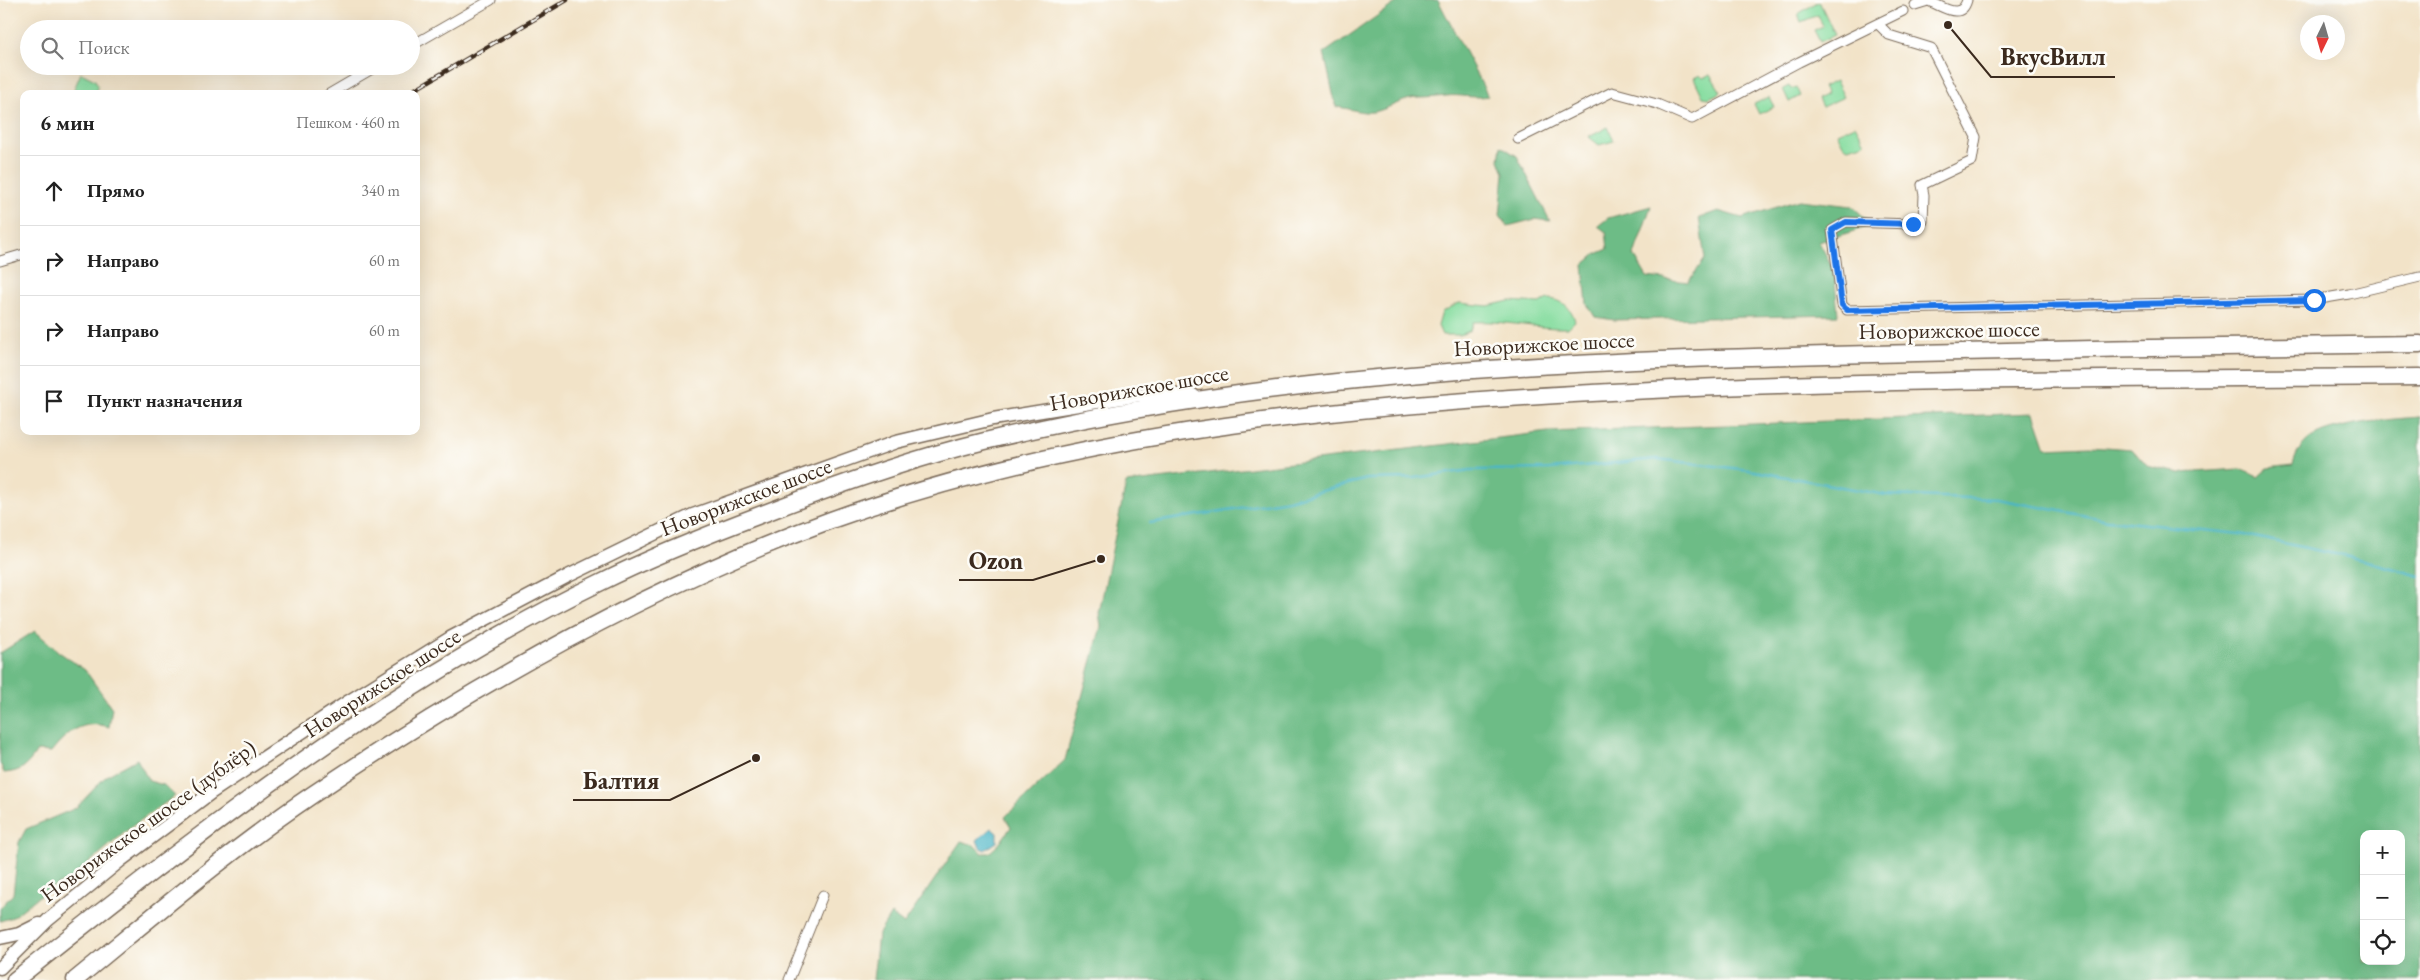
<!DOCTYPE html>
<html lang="ru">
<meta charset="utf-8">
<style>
:root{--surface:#fff;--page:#f2f2f2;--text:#222;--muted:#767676;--line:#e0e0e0}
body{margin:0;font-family:"EB Garamond",serif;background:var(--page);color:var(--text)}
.controls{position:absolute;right:15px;bottom:15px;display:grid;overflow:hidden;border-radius:10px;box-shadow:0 5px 20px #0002}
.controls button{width:45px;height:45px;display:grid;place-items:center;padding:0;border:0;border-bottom:1px solid var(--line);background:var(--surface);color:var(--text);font:25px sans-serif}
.compass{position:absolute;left:2300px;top:15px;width:45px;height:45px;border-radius:50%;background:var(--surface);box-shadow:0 5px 20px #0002;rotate:185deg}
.stop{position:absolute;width:15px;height:15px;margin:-11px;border:4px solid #1a73e8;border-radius:50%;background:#fff}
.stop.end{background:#1a73e8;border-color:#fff;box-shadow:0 1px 5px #0008}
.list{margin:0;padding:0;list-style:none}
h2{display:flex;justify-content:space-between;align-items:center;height:65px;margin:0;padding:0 20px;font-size:21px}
h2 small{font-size:16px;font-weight:400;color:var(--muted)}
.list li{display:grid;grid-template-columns:32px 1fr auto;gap:15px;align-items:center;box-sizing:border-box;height:70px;padding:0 20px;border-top:1px solid var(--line)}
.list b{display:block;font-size:19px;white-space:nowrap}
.list em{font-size:16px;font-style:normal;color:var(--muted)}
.icon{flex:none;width:28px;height:28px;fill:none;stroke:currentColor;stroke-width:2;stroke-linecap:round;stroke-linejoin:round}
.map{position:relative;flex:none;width:2420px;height:980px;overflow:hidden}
.search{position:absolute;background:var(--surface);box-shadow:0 5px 20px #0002;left:20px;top:20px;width:400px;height:55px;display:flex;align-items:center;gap:12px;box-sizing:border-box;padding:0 18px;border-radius:28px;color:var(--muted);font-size:19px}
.panel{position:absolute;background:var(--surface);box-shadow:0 5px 20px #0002;left:20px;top:90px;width:400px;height:345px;border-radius:10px}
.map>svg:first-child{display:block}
.green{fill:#87dda0;stroke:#61845f}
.forest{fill:#6dbc86;stroke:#547352;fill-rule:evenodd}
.water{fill:#4ab5c7;stroke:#427072}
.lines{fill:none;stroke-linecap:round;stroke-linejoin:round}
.stream{stroke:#4ab5c7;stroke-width:2.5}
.street-casing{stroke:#7b6b5a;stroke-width:11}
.secondary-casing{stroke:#7b6b5a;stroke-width:15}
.highway-casing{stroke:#7b6b5a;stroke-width:19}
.street{stroke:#fff;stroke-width:9}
.secondary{stroke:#fff;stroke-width:12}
.highway{stroke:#fff;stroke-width:16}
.rail-casing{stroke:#3b2a1e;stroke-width:4.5}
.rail{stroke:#fdfcf7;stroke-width:2.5;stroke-dasharray:8;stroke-linecap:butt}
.route{stroke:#1a73e8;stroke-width:6}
.labels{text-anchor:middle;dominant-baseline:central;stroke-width:5;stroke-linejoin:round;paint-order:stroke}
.street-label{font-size:22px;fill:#3b2a1e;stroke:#fdfcf7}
.leader{fill:none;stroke:#3b2a1e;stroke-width:2}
.callout-dot{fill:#3b2a1e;stroke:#fdfcf7;stroke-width:2}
.callout-label{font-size:24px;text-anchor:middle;font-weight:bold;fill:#3b2a1e;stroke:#fdfcf7;stroke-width:5;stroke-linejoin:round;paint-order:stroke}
</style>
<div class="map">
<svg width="2420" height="980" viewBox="0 0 2420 980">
<rect width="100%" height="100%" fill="#fdfcf7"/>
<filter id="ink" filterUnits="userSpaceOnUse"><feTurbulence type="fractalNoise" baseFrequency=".02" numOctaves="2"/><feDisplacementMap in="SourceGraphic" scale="10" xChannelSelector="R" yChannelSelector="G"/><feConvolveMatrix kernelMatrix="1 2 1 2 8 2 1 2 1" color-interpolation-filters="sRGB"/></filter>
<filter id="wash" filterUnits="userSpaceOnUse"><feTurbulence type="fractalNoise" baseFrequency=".0096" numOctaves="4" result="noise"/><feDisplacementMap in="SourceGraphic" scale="20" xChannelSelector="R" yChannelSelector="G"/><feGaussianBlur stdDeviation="1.12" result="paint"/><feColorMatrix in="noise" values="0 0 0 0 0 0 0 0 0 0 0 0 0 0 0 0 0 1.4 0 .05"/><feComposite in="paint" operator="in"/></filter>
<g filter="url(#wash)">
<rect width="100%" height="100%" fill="#f2e3c8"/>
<g class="green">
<path d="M1819,1L1835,35L1820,42L1814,30L1823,26L1818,15L1801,22L1798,14Z"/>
<path d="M81,73L95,80L98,86L95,94H72Z"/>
<path d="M1710,74L1721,92L1709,98L1703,97L1694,78L1700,75L1703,78Z"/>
<path d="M1836,81L1844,97L1822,107L1818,99L1827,94L1823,87Z"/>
<path d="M1789,86L1791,89L1796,87L1800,96L1789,102L1783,89Z"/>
<path d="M1769,97L1774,107L1759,114L1754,104Z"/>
<path d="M1855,125L1865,143L1848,148L1843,145L1837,133Z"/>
<path d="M1608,127L1614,141L1599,145L1589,137Z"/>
<path d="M1548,299C1562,299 1572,308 1575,321L1568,328C1536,329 1505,320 1473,322L1470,331L1460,335H1442L1438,326L1442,312L1459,303L1488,306L1509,301L1539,303Z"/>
</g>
<g class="forest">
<path d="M1400,0H1438L1488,96C1473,99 1460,94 1446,96C1436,97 1429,98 1419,98C1404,98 1392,107 1378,111C1364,115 1351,108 1336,107L1324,53Z"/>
<path d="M1501,146L1517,156L1550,221L1535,219L1508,226L1500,215L1504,173L1499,160Z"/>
<path d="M1799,200L1852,206L1873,225L1819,242L1834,270L1838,315L1614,320L1595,317L1587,304L1583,265L1596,254L1608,249L1606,232L1598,226L1608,218L1651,206L1634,255L1647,277L1688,282L1705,259L1699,218L1718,211L1742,218Z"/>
<path d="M2034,413L2046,448L2090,446L2132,449L2147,466L2179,473L2240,469L2258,477L2268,468L2293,465C2296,453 2303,441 2316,435C2341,423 2391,419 2420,417V980H873L878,935L891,914L904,924L961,841L974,845L982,853H989L999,844L1011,827L1005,817L1065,760L1101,626L1099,613L1126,483L1548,432ZM2364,834H2401V961H2364Z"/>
<path d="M35,631L59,652L85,670L112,708L109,727C83,719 67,732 51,752L37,751C28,765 22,772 4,773L0,763V653Z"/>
<path d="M137,759L149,781L164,785L175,796L131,827L70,879L48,889L13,917L0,921V908L13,894L19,842L26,829L76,808L106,776Z"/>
</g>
<path class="water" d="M991,828L997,833V842L985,850L980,848L977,840Z"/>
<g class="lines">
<path class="stream" d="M1150,523L1288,500L1367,479L1414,478L1471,470L1550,469L1657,459L1749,470L1886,495L1997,499L2108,520L2240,534L2363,560L2420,576"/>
</g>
</g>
<g filter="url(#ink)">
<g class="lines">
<defs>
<g id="street">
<path d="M1915,5L1928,1C1941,5 1961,22 1967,0"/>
<path d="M1879,25L1889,35L1931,48L1976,137L1972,161L1922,185L1924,195L1923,221L1913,224L1846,222L1832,230L1842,305L1847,310L2314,300L2349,294L2420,277"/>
<path d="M411,46L491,0"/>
<path d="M329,94L377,66"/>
<path d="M1518,139L1612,92L1657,104L1692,119L1799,62L1903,11"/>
<path d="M0,261L24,254"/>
<path d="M789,980L823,895"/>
</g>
<g id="secondary">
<path d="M0,938L19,934L39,924"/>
<path d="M0,968L48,920L120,861L212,792L349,701L450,638L568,576L693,515L896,442L993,419L1140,395H1193"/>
</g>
<g id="highway">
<path d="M15,980C199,833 387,686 599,583C653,556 709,534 765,513C837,485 910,459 985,441C1261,374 1546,362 1828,355C2025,350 2223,346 2420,344"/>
<path d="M75,980C152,917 229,851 312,795C473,686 647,587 831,520C1086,428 1362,404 1631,391C1894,378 2157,379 2420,377"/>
</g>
</defs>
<use href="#street" class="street-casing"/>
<use href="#secondary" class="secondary-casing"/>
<use href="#highway" class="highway-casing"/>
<use href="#street" class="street"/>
<use href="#secondary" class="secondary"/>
<use href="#highway" class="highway"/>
<defs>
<path id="rail" d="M407,94L567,0"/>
</defs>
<use href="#rail" class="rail-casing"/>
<use href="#rail" class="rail"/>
</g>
</g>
<g class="lines" filter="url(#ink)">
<path class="route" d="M1913,224L1846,222L1832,230L1842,305L1847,310L2314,300"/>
</g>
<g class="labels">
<g class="street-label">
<text transform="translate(1949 330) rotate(-1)">Новорижское шоссе</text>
<text transform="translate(1544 344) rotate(-3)">Новорижское шоссе</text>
<text transform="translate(1139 388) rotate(-10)">Новорижское шоссе</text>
<text transform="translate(746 497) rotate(-21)">Новорижское шоссе</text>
<text transform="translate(382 683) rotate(-33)">Новорижское шоссе</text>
<text transform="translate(148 821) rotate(-36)">Новорижское шоссе (дублёр)</text>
</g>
</g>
<path class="leader" d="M1948 25L1991 77H2115M1101 559L1033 580H959M756 758L670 800H573"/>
<g class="callout-dot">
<circle cx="1948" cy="25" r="5"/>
<circle cx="1101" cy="559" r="5"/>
<circle cx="756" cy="758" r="5"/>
</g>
<g class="callout-label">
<text x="2053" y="65">ВкусВилл</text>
<text x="996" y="569">Ozon</text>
<text x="621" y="789">Балтия</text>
</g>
</svg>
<div class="controls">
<button>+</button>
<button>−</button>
<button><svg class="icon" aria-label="locate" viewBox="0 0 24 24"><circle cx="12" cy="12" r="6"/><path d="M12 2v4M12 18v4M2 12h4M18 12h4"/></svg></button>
</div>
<svg class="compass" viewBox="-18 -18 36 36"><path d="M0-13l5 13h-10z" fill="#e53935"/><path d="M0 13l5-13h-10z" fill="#767676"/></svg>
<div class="stop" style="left:2314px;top:300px"></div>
<div class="stop end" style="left:1913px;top:224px"></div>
<div class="search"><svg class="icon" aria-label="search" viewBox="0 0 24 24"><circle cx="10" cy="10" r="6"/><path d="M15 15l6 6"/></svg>Поиск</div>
<section class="panel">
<h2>6 мин<small>Пешком · 460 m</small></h2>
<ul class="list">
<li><svg class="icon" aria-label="ahead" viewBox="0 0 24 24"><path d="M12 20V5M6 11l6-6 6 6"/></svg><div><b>Прямо</b></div><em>340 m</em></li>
<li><svg class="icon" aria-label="right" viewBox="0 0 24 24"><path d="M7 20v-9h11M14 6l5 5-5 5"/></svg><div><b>Направо</b></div><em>60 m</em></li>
<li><svg class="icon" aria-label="right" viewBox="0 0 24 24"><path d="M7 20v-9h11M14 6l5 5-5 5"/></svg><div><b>Направо</b></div><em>60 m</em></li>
<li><svg class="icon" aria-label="arrive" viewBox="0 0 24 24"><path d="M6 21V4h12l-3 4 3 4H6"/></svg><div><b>Пункт назначения</b></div></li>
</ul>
</section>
</div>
